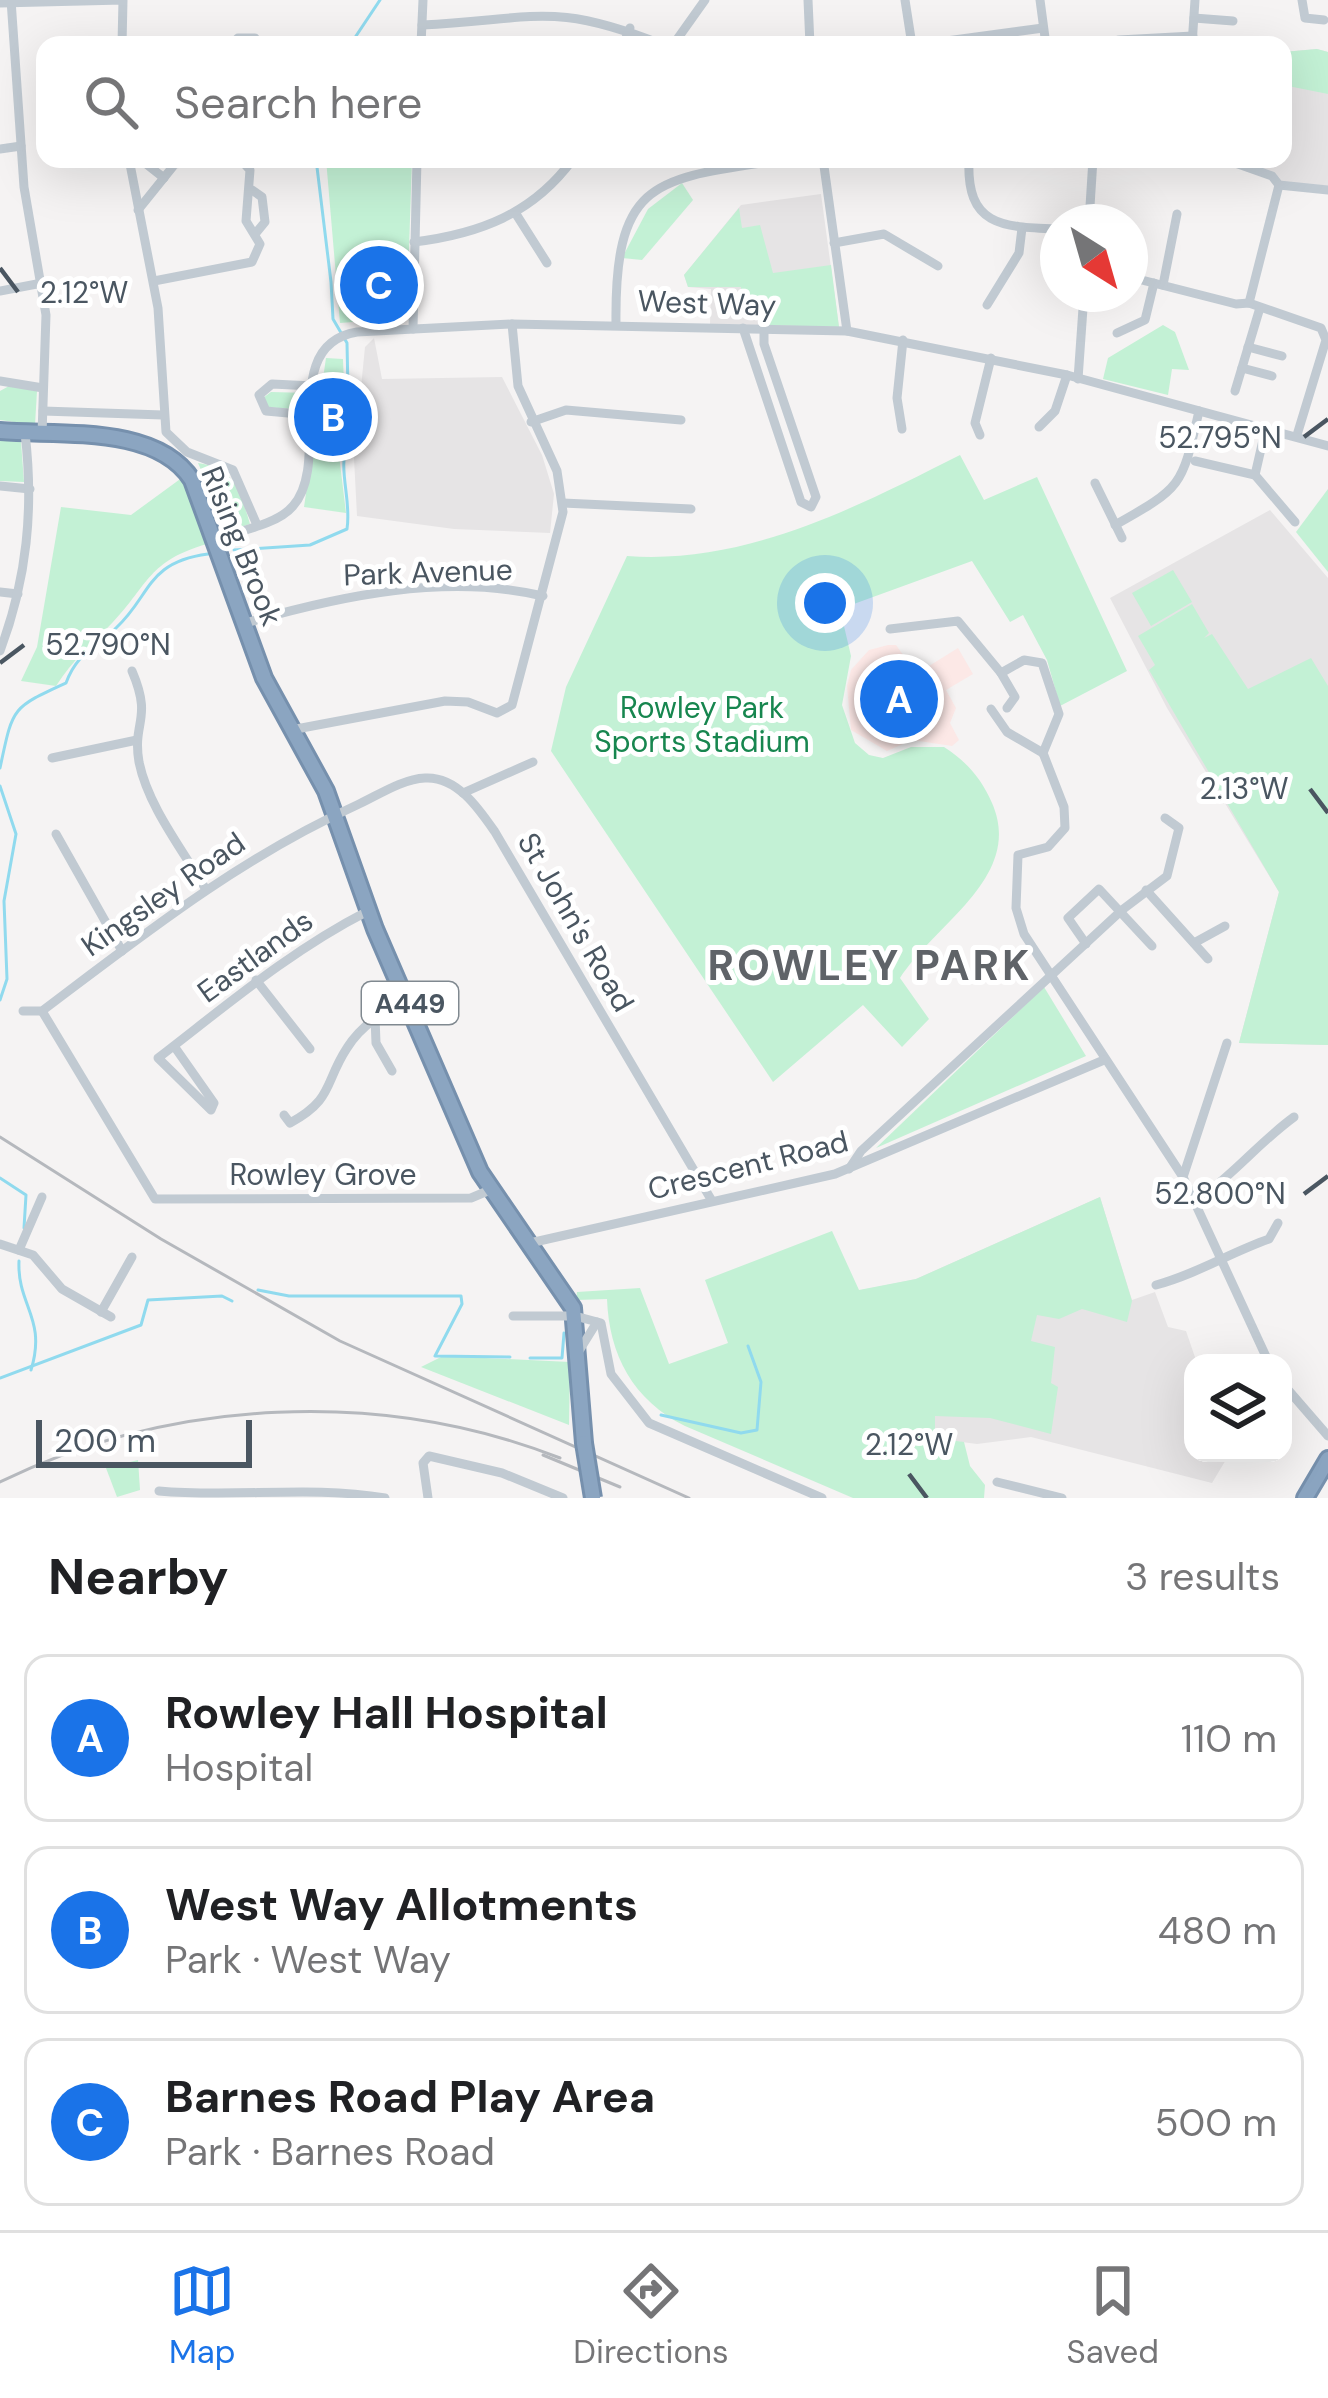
<!DOCTYPE html>
<meta charset="utf-8">
<style>
:root{--surface:#fff;--page:#f6f6f6;--text:#202124;--muted:#757577;--line:#e0e0e0;--accent:#1a73e8}
body{margin:0;font-family:"DM Sans",sans-serif;background:var(--page);color:var(--text)}
.controls{position:absolute;right:36px;bottom:36px;display:grid;overflow:hidden;border-radius:24px;box-shadow:0 12px 48px #0002}
.controls button{width:108px;height:108px;display:grid;place-items:center;padding:0;border:0;border-bottom:3px solid var(--line);background:var(--surface);color:var(--text);font:60px sans-serif}
.compass{position:absolute;left:1040px;top:204px;width:108px;height:108px;border-radius:50%;background:var(--surface);box-shadow:0 12px 48px #0002;rotate:143deg}
.scale{position:absolute;left:36px;bottom:30px;width:216px;box-sizing:border-box;padding-left:12px;border:6px solid #4a5661;border-top:0;font-size:33px;line-height:42px;white-space:nowrap;color:#4a5661;-webkit-text-stroke:9px #fff;paint-order:stroke}
.you{position:absolute;left:825px;top:603px;width:42px;height:42px;margin:-30px;border:9px solid #fff;border-radius:50%;background:#1a73e8;box-shadow:0 0 0 18px #1a73e833}
.badge{display:grid;place-items:center;width:78px;height:78px;border-radius:50%;background:var(--accent);color:#fff;font-size:39px;font-weight:700}
.pin{position:absolute;translate:-50% -50%;border:6px solid #fff;box-shadow:0 3px 12px #0006}
.list{margin:0;padding:0;list-style:none}
h2{display:flex;justify-content:space-between;align-items:center;height:156px;margin:0;padding:0 48px;font-size:51px}
h2 small{font-size:39px;font-weight:400;color:var(--muted)}
.list li{display:grid;grid-template-columns:78px 1fr auto;gap:36px;align-items:center;box-sizing:border-box;height:168px;margin:0 24px 24px;padding:0 24px;border:3px solid var(--line);border-radius:24px}
.list b{display:block;font-size:45px;white-space:nowrap}
.list p{margin:0;font-size:39px;white-space:nowrap;color:var(--muted)}
.list em{font-size:39px;font-style:normal;color:var(--muted)}
.icon{flex:none;width:66px;height:66px;fill:none;stroke:currentColor;stroke-width:2;stroke-linecap:round;stroke-linejoin:round}
.map{position:relative;flex:none;width:1328px;height:1498px;overflow:hidden}
.search{position:absolute;background:var(--surface);box-shadow:0 12px 48px #0002;left:36px;right:36px;top:36px;height:132px;display:flex;align-items:center;gap:30px;box-sizing:border-box;padding:0 42px;border-radius:24px;color:var(--muted);font-size:45px}
.sheet{height:732px;background:var(--surface)}
nav{display:flex;justify-content:space-around;align-items:center;box-sizing:border-box;height:168px;border-top:3px solid var(--line);background:var(--surface);font-size:33px;color:var(--muted)}
nav a{display:grid;justify-items:center;gap:6px}
nav .on{color:var(--accent)}
.map>svg:first-child{display:block}
.education{fill:#e6e4e5}
.medical{fill:#fce8e6}
.green{fill:#c3f1d5}
.lines{fill:none;stroke-linecap:round;stroke-linejoin:round}
.stream{stroke:#90daee;stroke-width:3}
.highway-casing{stroke:#7690ad;stroke-width:20}
.minor{stroke:#c1cad2;stroke-width:9}
.highway{stroke:#8ba5c1;stroke-width:14}
.rail{stroke:#b5b8bd;stroke-width:3}
.highway-bridge-casing{stroke:#7690ad;stroke-width:20;stroke-linecap:butt}
.highway-bridge{stroke:#8ba5c1;stroke-width:14}
.ticks{fill:none;stroke:#4a5661;stroke-width:4.5}
.labels{text-anchor:middle;dominant-baseline:central;stroke-width:10;stroke-linejoin:round;paint-order:stroke}
.shield{fill:#fff;stroke:#808990;stroke-width:3}
.shield-label{font-size:27px;font-weight:bold;fill:#4a5661}
.street-label{font-size:30px;fill:#4a5661;stroke:#fff}
.park-label{font-size:30px;fill:#17864f;stroke:#fff}
.district-label{font-size:42px;font-weight:bold;letter-spacing:3px;fill:#5f6368;stroke:#fff}
.ticks-label{font-size:30px;text-anchor:middle;fill:#4a5661;stroke:#fff;stroke-width:10;stroke-linejoin:round;paint-order:stroke}
</style>
<div class="map">
<svg width="1328" height="1498" viewBox="0 0 1328 1498">
<rect width="100%" height="100%" fill="#f5f3f3"/>
<g class="education">
<path d="M1317,49L1328,52V187L1279,185L1262,168L1264,159H1283V52Z"/>
<path d="M821,194L839,327L710,324L711,289L688,287L684,275L741,205Z"/>
<path d="M374,338L382,379L502,377L542,455L554,494L550,533L454,529L357,516L354,458L365,347Z"/>
<path d="M1270,510L1328,578V1045L1239,1043L1279,892L1167,708L1110,598Z"/>
<path d="M1100,1197L1132,1300L1155,1292L1168,1327L1186,1331L1197,1363L1193,1453H1230L1212,1483L1031,1437L977,1444L824,1424L842,1294L916,1279Z"/>
</g>
<path class="medical" d="M888,645H896L906,659L908,679L958,648L973,674L946,690L956,708L950,723L959,740L952,746L912,740L887,751L851,730L847,686L851,670L869,650Z"/>
<g class="green">
<path d="M1317,49L1328,52V94L1283,85V52Z"/>
<path d="M326,159H412L407,309L392,319L340,323Z"/>
<path d="M682,183L693,200L642,260L622,258L648,209Z"/>
<path d="M739,208L742,228L760,225L773,273L831,265L839,327L761,325L759,317L741,316V287H688L684,275Z"/>
<path d="M1163,325L1175,332L1189,370L1172,369L1168,395L1103,379L1108,358Z"/>
<path d="M326,358L343,359L346,438L339,455L346,513L304,507Z"/>
<path d="M9,386L37,391L35,425L0,420V391Z"/>
<path d="M271,392L309,393L307,410L264,407L263,398Z"/>
<path d="M0,440L21,442L24,482L0,481Z"/>
<path d="M960,455L984,500L1037,477L1127,671L1060,706L1047,660L1023,615L1010,622L972,561L840,609L851,656L842,705L855,743L869,755L883,758L911,747H944C967,762 981,778 992,803C1024,876 937,922 900,978L929,1019L902,1047L863,1005L773,1082L551,751L566,687L627,556C745,565 857,507 960,455Z"/>
<path d="M198,463C235,468 240,491 250,524L228,531Z"/>
<path d="M183,477L207,544C148,561 149,584 113,622C92,644 73,659 56,686L21,681L37,647L61,507L131,515Z"/>
<path d="M1328,489V572L1296,532Z"/>
<path d="M1173,570L1192,602L1151,626L1132,593Z"/>
<path d="M1192,604L1209,633L1204,638L1212,634L1248,689L1311,658L1328,686V1045L1239,1043L1279,892L1149,670L1155,665L1138,636Z"/>
<path d="M1044,987L1086,1056L876,1148Z"/>
<path d="M1100,1197L1132,1301L1127,1322L1082,1309L1059,1319L1037,1315L1031,1341L1055,1347L1051,1383L1058,1387L1051,1434L990,1418L935,1416V1438L964,1442L970,1466L985,1485L984,1498H853L685,1426C633,1400 609,1355 607,1299L576,1300L577,1292L640,1288L669,1364L728,1343L705,1280L832,1231L859,1290L916,1279Z"/>
<path d="M443,1356L570,1362L569,1425L421,1367Z"/>
<path d="M138,1460L140,1490L117,1497L106,1468Z"/>
</g>
<g class="lines">
<g class="stream">
<path d="M350,45L380,0"/>
<path d="M234,550L310,545L347,529C352,498 336,468 349,439L347,343L333,319L331,282L316,159"/>
<path d="M0,768C13,707 11,708 66,683C77,653 94,649 116,628C151,596 146,562 208,554"/>
<path d="M0,786L16,834L4,901L7,979L0,1000"/>
<path d="M0,1178L26,1195L24,1228"/>
<path d="M19,1261C17,1306 47,1318 31,1370"/>
<path d="M258,1290L289,1296H461L462,1304L435,1356L510,1357"/>
<path d="M530,1358H562L564,1333"/>
<path d="M0,1378L141,1325L148,1300L222,1296L232,1301"/>
<path d="M661,1415L741,1433L757,1430L761,1382L748,1346"/>
</g>
<defs>
<g id="highway">
<path d="M0,431C59,436 156,424 192,480L264,678L326,791L375,929L480,1172L573,1308L584,1443"/>
<path d="M1305,1498L1328,1459"/>
</g>
</defs>
<use href="#highway" class="highway-casing"/>
<g class="minor">
<path d="M11,0L24,187L46,315L42,434"/>
<path d="M808,0L810,45"/>
<path d="M905,0L912,45"/>
<path d="M1040,0L1046,45"/>
<path d="M1302,0L1305,18L1324,20"/>
<path d="M0,3L123,0L122,45"/>
<path d="M1194,18L1233,21"/>
<path d="M422,25C534,20 551,0 663,45"/>
<path d="M231,45L238,38H255L259,45"/>
<path d="M421,45L423,0"/>
<path d="M623,45L630,28"/>
<path d="M673,45L705,0"/>
<path d="M917,45L1043,28"/>
<path d="M1119,45V40L1193,36"/>
<path d="M1192,45L1195,0"/>
<path d="M0,149L21,146"/>
<path d="M129,159L158,308L166,432L187,452L233,470L257,525"/>
<path d="M140,159L164,178"/>
<path d="M823,159L847,331"/>
<path d="M969,159C966,226 1001,227 1058,229"/>
<path d="M1224,159L1272,176L1279,185L1328,190"/>
<path d="M252,190L262,197L265,222L256,233"/>
<path d="M138,210L175,164L209,159"/>
<path d="M516,214L547,263"/>
<path d="M1089,222L1093,159"/>
<path d="M414,242C479,234 533,214 573,159"/>
<path d="M834,243L884,234L938,266"/>
<path d="M1130,277L1236,304L1249,303L1321,328L1326,340L1297,435"/>
<path d="M154,281L252,262L260,244L246,221L250,170L240,159"/>
<path d="M1163,285L1177,214"/>
<path d="M0,291L42,283"/>
<path d="M1249,303L1279,185"/>
<path d="M987,305L1019,253L1022,228"/>
<path d="M616,325C614,174 658,179 789,159"/>
<path d="M743,328L801,502L811,507L816,497L764,344V328"/>
<path d="M413,329L417,159"/>
<path d="M1117,333L1145,320L1154,283"/>
<path d="M1248,347L1282,356"/>
<path d="M1242,368L1272,376"/>
<path d="M1078,379L1084,294"/>
<path d="M0,381L43,388"/>
<path d="M1235,391L1259,311"/>
<path d="M43,411L163,415"/>
<path d="M310,415L266,411L259,395L272,384L313,386"/>
<path d="M531,422L566,410L681,420"/>
<path d="M1039,427L1055,411L1067,375"/>
<path d="M1266,427L1255,475L1295,522"/>
<path d="M902,429L897,398L903,340"/>
<path d="M980,435L975,423L991,358"/>
<path d="M1195,461L1255,475"/>
<path d="M1095,483L1122,538"/>
<path d="M0,486L30,489"/>
<path d="M563,503L691,509"/>
<path d="M1115,525C1183,487 1182,486 1199,411"/>
<path d="M215,539C238,531 277,525 293,506C333,461 277,345 357,332L512,324L847,331L1067,375L1328,446"/>
<path d="M0,592L18,594"/>
<path d="M246,623C339,596 446,573 543,596"/>
<path d="M890,629L958,621L1001,673"/>
<path d="M0,651C27,579 34,509 25,433"/>
<path d="M132,671C153,720 132,721 139,762C148,806 182,849 205,888"/>
<path d="M1007,708L1015,697L1001,673L1024,660L1042,663L1059,714L1043,753L1064,807L1065,828L1048,847L1018,855L1016,908L1024,934L1183,1177L1269,1363"/>
<path d="M991,709L1007,732L1043,753"/>
<path d="M291,730L445,701L468,702L497,713L512,705L563,512L557,471L518,386L512,324"/>
<path d="M52,758L137,740"/>
<path d="M463,793L533,762"/>
<path d="M56,834L122,951"/>
<path d="M1146,890L1208,959"/>
<path d="M1194,943L1225,926"/>
<path d="M1086,944L1068,918L1099,889L1152,946"/>
<path d="M256,980L310,1049"/>
<path d="M23,1011H42C144,934 240,858 357,805C377,796 402,779 425,778C457,776 479,809 495,832L712,1201"/>
<path d="M42,1011L155,1199L471,1198L490,1190"/>
<path d="M375,1017L376,1043L392,1071"/>
<path d="M174,1046L214,1103L211,1110L158,1058C227,1005 290,951 368,911"/>
<path d="M284,1115L290,1123C334,1099 324,1083 347,1048C362,1024 384,1012 408,999"/>
<path d="M849,1169L861,1151L1122,910L1167,876L1179,828L1165,818"/>
<path d="M1183,1177L1227,1043"/>
<path d="M1196,1201C1235,1174 1257,1144 1294,1117"/>
<path d="M530,1243L835,1174L1104,1060"/>
<path d="M0,1244L33,1255L62,1289L111,1317"/>
<path d="M19,1250L42,1197"/>
<path d="M1156,1285C1197,1274 1229,1253 1269,1239L1278,1223"/>
<path d="M101,1312L132,1257"/>
<path d="M513,1316H575L601,1323L611,1374L649,1423L822,1498"/>
<path d="M579,1351L597,1322"/>
<path d="M1283,1384L1328,1436"/>
<path d="M997,1482L1062,1498"/>
<path d="M159,1491C235,1498 310,1485 385,1498"/>
<path d="M428,1498L423,1463L429,1456L502,1473L563,1498"/>
</g>
<use href="#highway" class="highway"/>
<g class="rail">
<path d="M0,1137L161,1239L340,1341L689,1498"/>
<path d="M543,1455L620,1487"/>
<path d="M0,1482C171,1398 382,1388 560,1458"/>
</g>
<defs>
<path id="highway-bridge" d="M584,1443L593,1498"/>
</defs>
<use href="#highway-bridge" class="highway-bridge-casing"/>
<use href="#highway-bridge" class="highway-bridge"/>
</g>
<path class="ticks" d="M0,268L18,292M1304,437L1328,419M0,663L24,645M1310,789L1328,813M1304,1194L1328,1176M909,1474L927,1498"/>
<g class="labels">
<rect class="shield" x="362" y="982" width="96" height="42" rx="9"/>
<g class="shield-label">
<text x="410" y="1003">A449</text>
</g>
<g class="street-label">
<text transform="translate(707 303) rotate(2)">West Way</text>
<text transform="translate(242 546) rotate(68)">Rising Brook</text>
<text transform="translate(428 572) rotate(-2)">Park Avenue</text>
<text transform="translate(163 894) rotate(-35)">Kingsley Road</text>
<text transform="translate(576 922) rotate(60)">St John's Road</text>
<text transform="translate(255 956) rotate(-36)">Eastlands</text>
<text transform="translate(748 1165) rotate(-14)">Crescent Road</text>
<text x="323" y="1174">Rowley Grove</text>
</g>
<g class="park-label">
<text x="702" y="707">Rowley Park<tspan x="702" dy="34">Sports Stadium</tspan></text>
</g>
<g class="district-label">
<text x="870" y="965">ROWLEY PARK</text>
</g>
</g>
<g class="ticks-label">
<text x="84" y="303">2.12°W</text>
<text x="1220" y="448">52.795°N</text>
<text x="108" y="655">52.790°N</text>
<text x="1244" y="799">2.13°W</text>
<text x="1220" y="1204">52.800°N</text>
<text x="909" y="1455">2.12°W</text>
</g>
</svg>
<div class="controls">
<button><svg class="icon" aria-label="layers" viewBox="0 0 24 24"><path d="M12 4l9 5-9 5-9-5zM3 14l9 5 9-5"/></svg></button>
</div>
<svg class="compass" viewBox="-18 -18 36 36"><path d="M0-13l5 13h-10z" fill="#e53935"/><path d="M0 13l5-13h-10z" fill="#757577"/></svg>
<div class="scale">200 m</div>
<div class="you"></div>
<div class="pin badge" style="left:899px;top:699px">A</div>
<div class="pin badge" style="left:333px;top:417px">B</div>
<div class="pin badge" style="left:379px;top:285px">C</div>
<div class="search"><svg class="icon" aria-label="search" viewBox="0 0 24 24"><circle cx="10" cy="10" r="6"/><path d="M15 15l6 6"/></svg>Search here</div>
</div>
<section class="sheet">
<h2>Nearby<small>3 results</small></h2>
<ul class="list">
<li><span class="badge">A</span><div><b>Rowley Hall Hospital</b><p>Hospital</p></div><em>110 m</em></li>
<li><span class="badge">B</span><div><b>West Way Allotments</b><p>Park · West Way</p></div><em>480 m</em></li>
<li><span class="badge">C</span><div><b>Barnes Road Play Area</b><p>Park · Barnes Road</p></div><em>500 m</em></li>
</ul>
</section>
<nav>
<a class="on"><svg class="icon" aria-label="map" viewBox="0 0 24 24"><path d="M3 6l6-2 6 2 6-2v14l-6 2-6-2-6 2zM9 4v14M15 6v14"/></svg>Map</a>
<a><svg class="icon" aria-label="directions" viewBox="0 0 24 24"><path d="M12 3l9 9-9 9-9-9zM9 14v-3h6M13 9l2 2-2 2"/></svg>Directions</a>
<a><svg class="icon" aria-label="saved" viewBox="0 0 24 24"><path d="M7 4h10v16l-5-4-5 4z"/></svg>Saved</a>
</nav>
